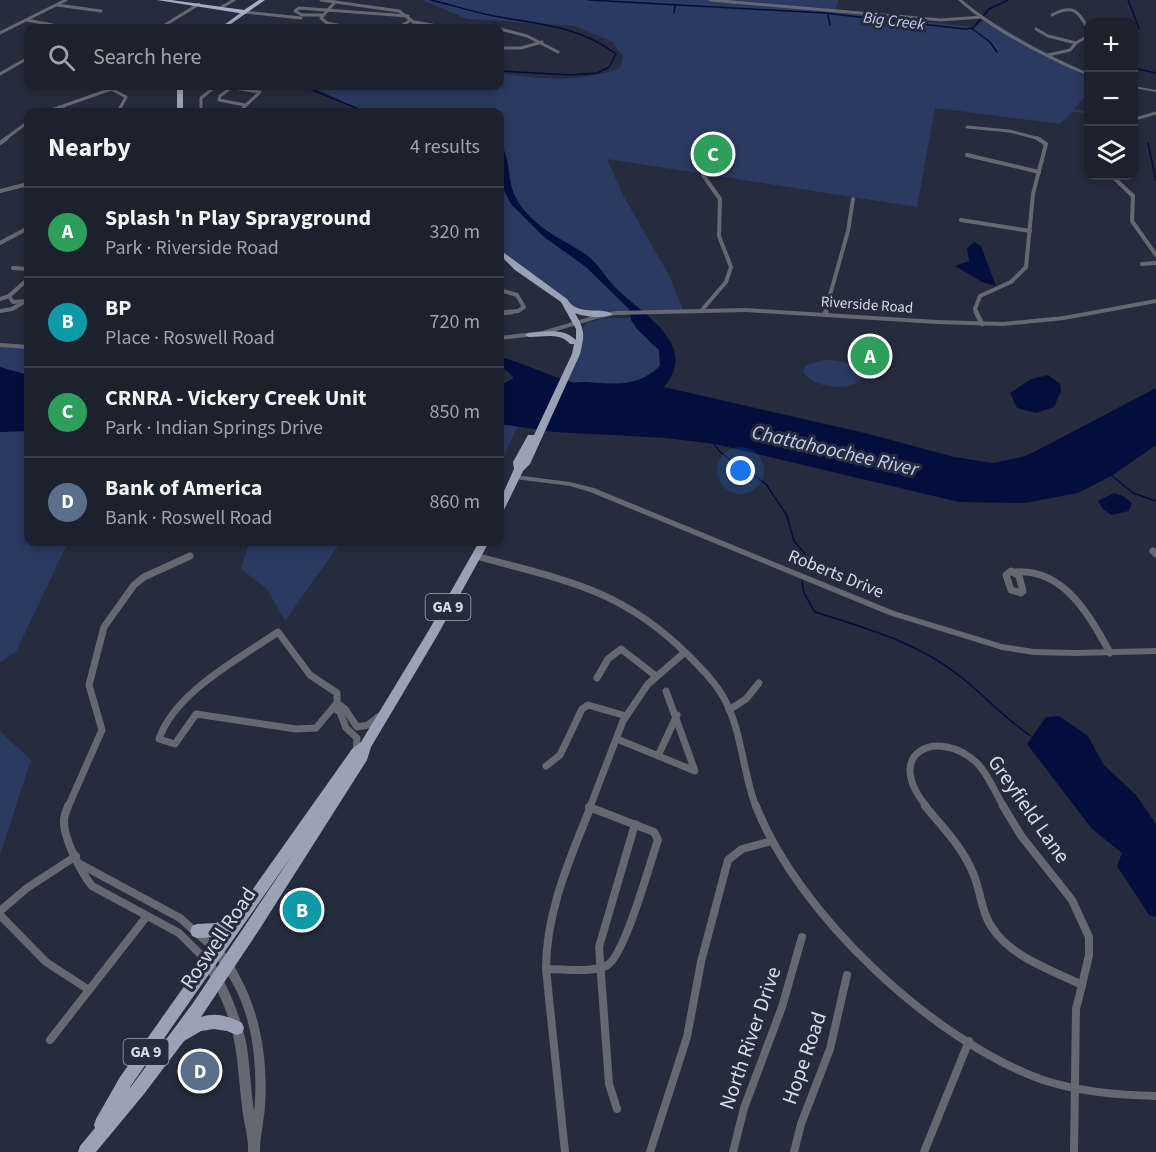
<!DOCTYPE html>
<meta charset="utf-8">
<style>
:root{--surface:#1c212e;--page:#252936;--text:#f1f3f6;--muted:#a0a3aa;--line:#3a3e4a;--accent:#b3c24b}
body{margin:0;font-family:"Source Sans 3",sans-serif;background:var(--page);color:var(--text)}
.controls{position:absolute;right:18px;top:18px;display:grid;overflow:hidden;border-radius:12px;box-shadow:0 3px 9px #0003}
.controls button{width:54px;height:54px;display:grid;place-items:center;padding:0;border:0;border-bottom:2px solid var(--line);background:var(--surface);color:var(--text);font:30px sans-serif}
.you{position:absolute;left:741px;top:471px;width:21px;height:21px;margin:-15px;border:4px solid #fff;border-radius:50%;background:#1a73e8;box-shadow:0 0 0 9px #1a73e833}
.badge{display:grid;place-items:center;width:39px;height:39px;border-radius:50%;background:var(--accent);color:#fff;font-size:20px;font-weight:700}
.pin{position:absolute;translate:-50% -50%;border:3px solid #fff;box-shadow:0 2px 6px #0006}
.list{margin:0;padding:0;list-style:none}
h2{display:flex;justify-content:space-between;align-items:center;height:78px;margin:0;padding:0 24px;font-size:26px}
h2 small{font-size:20px;font-weight:400;color:var(--muted)}
.list li{display:grid;grid-template-columns:39px 1fr auto;gap:18px;align-items:center;box-sizing:border-box;height:90px;padding:0 24px;border-top:2px solid var(--line)}
.list b{display:block;font-size:22px;white-space:nowrap}
.list p{margin:0;font-size:20px;white-space:nowrap;color:var(--muted)}
.list em{font-size:20px;font-style:normal;color:var(--muted)}
.icon{flex:none;width:33px;height:33px;fill:none;stroke:currentColor;stroke-width:2;stroke-linecap:round;stroke-linejoin:round}
.map{position:relative;flex:none;width:1156px;height:1152px;overflow:hidden}
.search{position:absolute;background:var(--surface);box-shadow:0 3px 9px #0003;left:24px;top:24px;width:480px;height:66px;display:flex;align-items:center;gap:15px;box-sizing:border-box;padding:0 21px;border-radius:12px;color:var(--muted);font-size:22px}
.panel{position:absolute;background:var(--surface);box-shadow:0 3px 9px #0003;left:24px;top:108px;width:480px;height:438px;border-radius:12px}
.map>svg:first-child{display:block}
.green{fill:#2a3a60}
.water{fill:#030e3c}
.lines{fill:none;stroke-linecap:round;stroke-linejoin:round}
.stream{stroke:#030e3c;stroke-width:1.5}
.minor-far4{stroke:#646871;stroke-width:3}
.minor-far3{stroke:#646871;stroke-width:4}
.minor-far2{stroke:#646871;stroke-width:5}
.minor-far1{stroke:#646871;stroke-width:7}
.minor{stroke:#646871;stroke-width:8}
.tertiary{fill:#646871;fill-rule:evenodd}
.primary{fill:#9aa3b5;fill-rule:evenodd}
.trunk{fill:#a5aec2;fill-rule:evenodd}
.labels{text-anchor:middle;dominant-baseline:central;stroke-width:6;stroke-linejoin:round;paint-order:stroke}
.far-street-label{font-size:15px;fill:#d6dbe7;stroke:#252c3d}
.far-water-label{font-size:16px;font-style:italic;fill:#c1d0f1;stroke:#252c3d}
.shield{fill:#252c3d;stroke:#a1a6b4;stroke-width:1.5}
.shield-label{font-size:16px;font-weight:bold;fill:#d6dbe7}
.street-label{font-size:18px;fill:#d6dbe7;stroke:#252c3d}
.water-label{font-size:20px;font-style:italic;fill:#c1d0f1;stroke:#252c3d}
.near-street-label{font-size:21px;fill:#d6dbe7;stroke:#252c3d}
</style>
<div class="map">
<svg width="1156" height="1152" viewBox="0 0 1156 1152">
<rect width="100%" height="100%" fill="#252c3d"/>
<g class="green">
<path d="M422,0H838L835,12L974,27L987,19L1072,68L1088,74V93L1074,109L1084,111V113L1072,112L1060,124L935,108L917,207L607,159L623,195L669,275L683,310L614,312L581,316L571,306L500,252V112H364L311,86H500V73C539,80 582,83 620,68L623,56L612,42L575,26L467,19Z"/>
<path d="M604,318H631L650,343L659,350L660,366C633,391 606,381 573,383L568,380L583,344L584,326L587,323Z"/>
<path d="M0,343L28,345V375L0,367Z"/>
<path d="M824,360C837,360 860,362 862,378C850,393 811,388 803,371L806,365Z"/>
<path d="M500,424L518,426L500,464Z"/>
<path d="M28,431V542H68L16,652L0,662V432Z"/>
<path d="M249,542H341L285,621L267,589L241,569Z"/>
<path d="M0,731L31,760L0,855Z"/>
</g>
<g class="water">
<path d="M500,148L504,150C513,175 505,186 524,210C540,230 563,240 584,253C598,262 606,279 618,290C646,317 699,345 664,387L869,434L954,457L993,463L1022,457L1034,452L1156,388V445L1113,475L1078,493L1024,503L959,502L715,444L666,438L555,432L500,424V385L514,378L507,371L500,369V357C525,363 547,375 571,382C576,383 580,382 585,382C615,384 637,388 660,366L659,350L637,329L631,320L629,309L586,267L544,237L511,204L500,182V168L503,156Z"/>
<path d="M974,242L981,246L996,286L982,282L955,266L969,261L967,248Z"/>
<path d="M0,367L28,375V431L0,432Z"/>
<path d="M1048,375L1060,384L1061,391L1054,407L1036,413L1017,408L1010,393L1031,379Z"/>
<path d="M1114,493L1123,496L1132,503L1129,511L1111,515L1103,509L1098,501Z"/>
<path d="M1059,716L1088,736L1103,764L1136,795L1156,824V917L1149,915L1117,866L1122,853L1092,829L1027,744L1046,717Z"/>
</g>
<g class="lines">
<g class="stream">
<path d="M431,0C452,5 473,12 494,16C538,24 579,26 616,54L609,67L597,73L571,75L500,71"/>
<path d="M589,0L824,13L965,29L973,28L989,9L1008,0"/>
<path d="M1128,0L1139,28L1134,32"/>
<path d="M674,13L675,5"/>
<path d="M828,15L830,25"/>
<path d="M971,28L990,42L997,52"/>
<path d="M1134,68L1156,73"/>
<path d="M303,86L366,112"/>
<path d="M1148,143L1156,180"/>
<path d="M714,444L721,453L766,484L787,516L794,541L805,554L808,570"/>
<path d="M1111,475L1133,493L1156,501"/>
<path d="M802,581L804,593L815,612C866,628 919,643 961,677C985,696 1005,719 1031,736"/>
</g>
<g class="minor-far4">
<path d="M321,0L399,11L421,28"/>
<path d="M710,0L941,20L981,17"/>
<path d="M335,2L321,18L327,23L352,28"/>
<path d="M57,5L101,11"/>
<path d="M222,7L234,0"/>
<path d="M245,12L301,18"/>
<path d="M322,15H302L295,11L299,8L408,16"/>
<path d="M1052,15C1073,4 1079,11 1088,29"/>
<path d="M27,20L68,28"/>
<path d="M415,22L448,28"/>
<path d="M399,27L411,20"/>
<path d="M448,27L498,28"/>
<path d="M160,28L199,4"/>
<path d="M500,29L527,36L558,52"/>
<path d="M1036,29L1048,36L1076,43"/>
<path d="M0,33L66,0"/>
<path d="M500,48H521L542,42"/>
<path d="M1048,55L1070,50L1076,43L1088,36"/>
<path d="M0,74L28,58"/>
<path d="M220,86L260,92L243,108"/>
<path d="M232,87L220,96L219,100L245,105"/>
<path d="M111,89L126,97L118,112"/>
<path d="M59,107L72,112"/>
<path d="M201,107V98L216,86"/>
<path d="M97,110L103,112"/>
<path d="M46,112L120,86"/>
<path d="M1139,118L1156,113"/>
<path d="M967,127L1009,131L1040,139"/>
<path d="M5,139L28,122"/>
</g>
<g class="minor-far3">
<path d="M0,143L7,138"/>
<path d="M967,155L1039,172"/>
<path d="M1112,176L1133,196L1132,221L1156,255"/>
<path d="M0,191L28,184"/>
<path d="M961,220L1030,231"/>
<path d="M0,243L28,228"/>
<path d="M1142,264L1156,263"/>
<path d="M13,268L28,269"/>
<path d="M28,279L9,296L13,302L28,301"/>
<path d="M500,290L517,295L524,307L518,311L500,313"/>
<path d="M0,299L9,296"/>
<path d="M0,311L12,309L24,302"/>
<path d="M701,311L726,282L731,267L719,236L720,199L703,175"/>
<path d="M825,313L848,231L853,199"/>
<path d="M977,313L975,309L980,296L1011,282L1026,267L1033,194L1046,144L1037,138"/>
</g>
<g class="minor-far2">
<path d="M976,312L982,324"/>
<path d="M500,313L511,312"/>
<path d="M825,314L826,312"/>
</g>
<g class="minor-far1">
<path d="M1153,551L1156,554"/>
<path d="M476,556C563,580 621,588 688,655C702,669 717,684 726,702C742,734 743,773 756,807"/>
<path d="M1011,571L1019,576L1023,591L1021,593L1011,590L1006,575Z"/>
<path d="M1015,572C1063,568 1090,615 1110,653"/>
<path d="M278,632L310,675L337,693V703L316,728L296,729L196,714L175,744L159,739C175,692 239,659 278,632Z"/>
<path d="M597,678L608,659L621,649L656,676"/>
<path d="M337,703L345,709L357,727L368,725L378,717"/>
<path d="M333,708L340,712L346,728L357,738L356,753"/>
<path d="M729,710L746,699L759,683"/>
<path d="M617,739L695,771L666,691"/>
<path d="M658,756L677,715"/>
<path d="M546,766L560,755L582,709L588,705L626,716"/>
<path d="M68,807L102,730L89,685L104,627L134,585L144,577L190,556"/>
<path d="M590,807L623,721L648,684L684,653"/>
<path d="M927,807C881,752 939,727 977,763C988,774 996,794 1004,807"/>
</g>
<g class="minor">
<path d="M68,806C67,810 64,815 64,820C63,838 81,872 92,886L179,933L208,962"/>
<path d="M756,806C798,914 933,1041 1043,1080C1080,1092 1118,1095 1156,1096"/>
<path d="M925,806C943,827 962,847 973,873C981,891 981,913 993,929C1013,958 1052,970 1082,985"/>
<path d="M1003,806L1022,837L1072,900L1089,937V955L1082,985"/>
<path d="M80,864L180,918L217,951"/>
<path d="M0,911L27,888L76,856"/>
<path d="M0,915L46,962L89,990"/>
<path d="M546,969C565,969 588,973 606,966C624,959 650,862 658,840L654,832L589,807"/>
<path d="M50,1040L147,916"/>
<path d="M617,1109L609,1084L599,947L635,824"/>
<path d="M565,1152L546,969C546,911 570,859 591,806"/>
<path d="M650,1152L687,1037L701,962L728,860L742,849L772,841"/>
<path d="M733,1152L744,1108L782,1007L802,937"/>
<path d="M794,1152L801,1124L830,1049L847,975"/>
<path d="M924,1152L969,1041"/>
<path d="M1074,1152L1076,1009L1082,985"/>
</g>
<g class="tertiary">
<path d="M958,0H962C1000,31 1044,54 1088,73V75C1074,71 1059,63 1045,56C1015,41 983,23 958,0Z"/>
<path d="M1134,86L1156,90V92L1134,88Z"/>
<path d="M1156,299V303L1064,320L1003,326L937,324L746,312L615,315L596,319L543,335L500,340V336L542,331L593,316L615,311L746,308L937,320L1003,322L1064,316Z"/>
<path d="M0,343L28,345V349L0,347Z"/>
<path d="M513,475H515L570,482L594,488L894,611L1002,644L1034,649L1076,650L1156,648V654L1076,656L1034,655L1002,650L889,615L590,492L570,486L515,479L512,477Z"/>
<path d="M217,946C227,951 234,965 239,975C261,1014 268,1062 265,1106C264,1121 260,1136 260,1152H248C249,1137 243,1121 242,1106C238,1075 238,1044 227,1014C221,996 211,980 203,963L204,959L208,958L212,959C228,986 241,1016 247,1047C250,1069 251,1091 254,1113C258,1072 254,1023 234,986C228,974 218,963 212,951L213,947Z"/>
</g>
<g class="primary">
<path d="M243,11L248,12L225,28H220Z"/>
<rect x="177" y="86" width="6" height="26"/>
<path d="M500,250L567,299C578,317 599,306 613,314C604,319 584,317 575,313C585,331 585,334 580,354L530,464L523,471L503,512L500,513V500L514,469L513,462L528,435H534L572,354L574,344H570C560,332 543,337 529,337L525,335L529,333C545,332 563,327 576,340V329L561,302L515,270L500,255Z"/>
<path d="M479,542H489L437,636L371,747L367,760L259,930L201,1017C216,1012 228,1016 242,1023L244,1028L242,1033L237,1035L227,1031L214,1029L201,1031L184,1041L144,1094L96,1152H78L80,1146L95,1128L94,1125L96,1119L120,1077L219,937L197,938L192,936L190,931L192,926L197,924L216,923L236,913L352,749L361,742L429,630ZM293,854L193,1003L130,1088V1087Z"/>
</g>
<path class="trunk" d="M157,0H171L244,10L259,0H265L245,14Z"/>
</g>
<g class="labels">
<g class="far-street-label">
<text transform="translate(867 305) rotate(4)">Riverside Road</text>
</g>
<g class="far-water-label">
<text transform="translate(894 21) rotate(7)">Big Creek</text>
</g>
<g class="shield">
<rect x="425.5" y="594" width="45" height="26" rx="4.5"/>
<rect x="123.5" y="1039" width="45" height="26" rx="4.5"/>
</g>
<g class="shield-label">
<text x="448" y="607">GA 9</text>
<text x="146" y="1052">GA 9</text>
</g>
<g class="street-label">
<text transform="translate(836 574) rotate(22)">Roberts Drive</text>
</g>
<g class="water-label">
<text transform="translate(835 451) rotate(13)">Chattahoochee River</text>
</g>
<g class="near-street-label">
<text transform="translate(1029 809) rotate(55)">Greyfield Lane</text>
<text transform="translate(218 938) rotate(-56)">Roswell Road</text>
<text transform="translate(750 1038) rotate(-71)">North River Drive</text>
<text transform="translate(804 1058) rotate(-71)">Hope Road</text>
</g>
</g>
</svg>
<div class="controls">
<button>+</button>
<button>−</button>
<button><svg class="icon" aria-label="layers" viewBox="0 0 24 24"><path d="M12 4l9 5-9 5-9-5zM3 14l9 5 9-5"/></svg></button>
</div>
<div class="you"></div>
<div class="pin badge" style="left:870px;top:356px;background:#2e9e5b">A</div>
<div class="pin badge" style="left:302px;top:910px;background:#0f9aa8">B</div>
<div class="pin badge" style="left:713px;top:154px;background:#2e9e5b">C</div>
<div class="pin badge" style="left:200px;top:1071px;background:#5c6f8a">D</div>
<div class="search"><svg class="icon" aria-label="search" viewBox="0 0 24 24"><circle cx="10" cy="10" r="6"/><path d="M15 15l6 6"/></svg>Search here</div>
<section class="panel">
<h2>Nearby<small>4 results</small></h2>
<ul class="list">
<li><span class="badge" style="background:#2e9e5b">A</span><div><b>Splash 'n Play Sprayground</b><p>Park · Riverside Road</p></div><em>320 m</em></li>
<li><span class="badge" style="background:#0f9aa8">B</span><div><b>BP</b><p>Place · Roswell Road</p></div><em>720 m</em></li>
<li><span class="badge" style="background:#2e9e5b">C</span><div><b>CRNRA - Vickery Creek Unit</b><p>Park · Indian Springs Drive</p></div><em>850 m</em></li>
<li><span class="badge" style="background:#5c6f8a">D</span><div><b>Bank of America</b><p>Bank · Roswell Road</p></div><em>860 m</em></li>
</ul>
</section>
</div>
